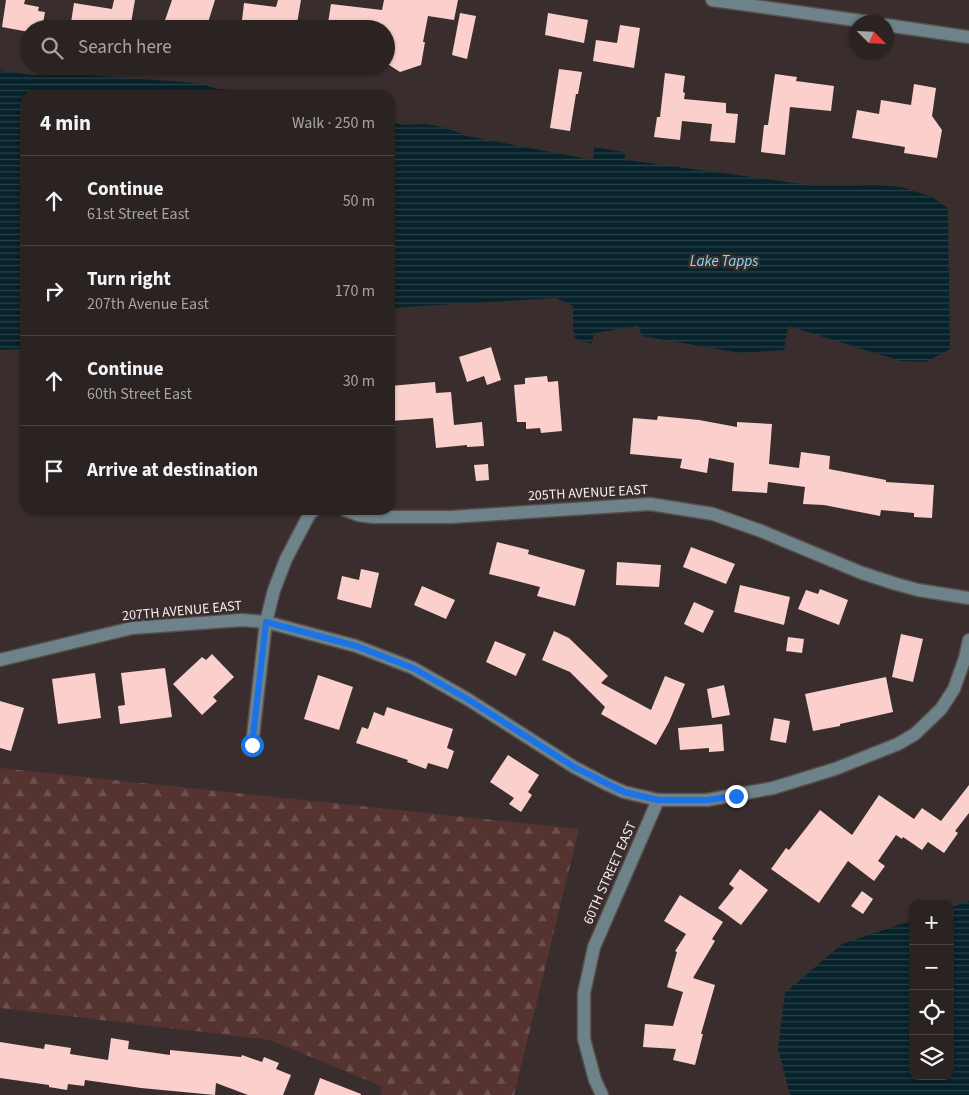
<!DOCTYPE html>
<meta charset="utf-8">
<style>
:root{--surface:#2b2222;--page:#372f2f;--text:#f1f3f6;--muted:#a6a4a5;--line:#473f40}
body{margin:0;font-family:"Source Sans 3",sans-serif;background:var(--page);color:var(--text)}
.controls{position:absolute;right:15px;bottom:15px;display:grid;overflow:hidden;border-radius:10px;box-shadow:0 1px 4px #0004}
.controls button{width:45px;height:45px;display:grid;place-items:center;padding:0;border:0;border-bottom:1px solid var(--line);background:var(--surface);color:var(--text);font:25px sans-serif}
.compass{position:absolute;left:849px;top:15px;width:45px;height:45px;border-radius:50%;background:var(--surface);box-shadow:0 1px 4px #0004;rotate:114deg}
.stop{position:absolute;width:15px;height:15px;margin:-11px;border:4px solid #1a73e8;border-radius:50%;background:#fff}
.stop.end{background:#1a73e8;border-color:#fff;box-shadow:0 1px 5px #0008}
.list{margin:0;padding:0;list-style:none}
h2{display:flex;justify-content:space-between;align-items:center;height:65px;margin:0;padding:0 20px;font-size:21px}
h2 small{font-size:16px;font-weight:400;color:var(--muted)}
.list li{display:grid;grid-template-columns:32px 1fr auto;gap:15px;align-items:center;box-sizing:border-box;height:90px;padding:0 20px;border-top:1px solid var(--line)}
.list b{display:block;font-size:19px;white-space:nowrap}
.list p{margin:0;font-size:16px;white-space:nowrap;color:var(--muted)}
.list em{font-size:16px;font-style:normal;color:var(--muted)}
.icon{flex:none;width:28px;height:28px;fill:none;stroke:currentColor;stroke-width:2;stroke-linecap:round;stroke-linejoin:round}
.map{position:relative;flex:none;width:969px;height:1095px;overflow:hidden}
.search{position:absolute;background:var(--surface);box-shadow:0 1px 4px #0004;left:20px;top:20px;width:375px;height:55px;display:flex;align-items:center;gap:12px;box-sizing:border-box;padding:0 18px;border-radius:28px;color:var(--muted);font-size:19px}
.panel{position:absolute;background:var(--surface);box-shadow:0 1px 4px #0004;left:20px;top:90px;width:375px;height:425px;border-radius:15px}
.map>svg:first-child{display:block}
.forest{fill:url(#forest-firs)}
.water{fill:url(#water-rules)}
.building{fill:#fbd0cc}
.lines{fill:none;stroke-linecap:round;stroke-linejoin:round}
.minor-casing{stroke:#574d4c;stroke-width:15}
.minor{stroke:#6d8289;stroke-width:12}
.route{stroke:#1a73e8;stroke-width:6}
.labels{text-anchor:middle;dominant-baseline:central;stroke-width:5;stroke-linejoin:round;paint-order:stroke}
.street-label{font-size:14px;fill:#f7f0ef;stroke:#392e2d}
.water-label{font-size:15px;font-style:italic;fill:#87dcf8;stroke:#392e2d}
</style>
<div class="map">
<svg width="969" height="1095" viewBox="0 0 969 1095">
<defs>
<pattern id="forest-firs" width="22" height="20" patternUnits="userSpaceOnUse" patternTransform="scale(1.25)"><rect width="22" height="20" fill="#543331"/><path d="M5 1l3.5 6h-7zM16 11l3.5 6h-7z" fill="#6d514f"/></pattern>
<pattern id="water-rules" width="6" height="5" patternUnits="userSpaceOnUse" patternTransform="scale(1.25)"><rect width="6" height="5" fill="#06222a"/><path d="M0 2.5h6" fill="none" stroke="#2b4249"/></pattern>
</defs>
<rect width="100%" height="100%" fill="#392e2d"/>
<path class="forest" d="M0,768L579,829L514,1095H381V1086L270,1040L0,1008Z"/>
<g class="water">
<path d="M0,70L32,75L74,74L197,83L218,89L319,95H25V349L0,350Z"/>
<path d="M390,122L404,125L426,124L447,128L467,136L593,160L594,147L624,152L626,160L817,186L880,185L902,187L932,197L948,208L950,349L926,362L901,361L788,326L784,350L741,353L642,336L638,326L595,333L591,344L575,338L573,328V306L556,298L390,308Z"/>
<path d="M969,901V1095H790L778,1049L785,993L842,944L913,920V1076H950V908Z"/>
</g>
<g class="building">
<path d="M6,0H25L24,4L39,7L38,11L45,12L42,29H29V32L2,27Z"/>
<path d="M114,0H135L130,29H70L74,3L112,9Z"/>
<path d="M172,0H215L206,29H181L164,23Z"/>
<path d="M278,0H301L296,29H241L244,3L276,7Z"/>
<path d="M384,0H458L454,20L428,16L423,42H425L421,65L400,72L386,63V29H327L331,4L382,10Z"/>
<path d="M460,13L476,16L467,59L452,55Z"/>
<path d="M548,13L588,20L584,43L545,35Z"/>
<path d="M620,25L640,28L634,68L593,61L596,40L617,43Z"/>
<path d="M559,69L582,72L578,94H576L570,131L550,128Z"/>
<path d="M665,73L685,76L683,92L685,93L684,99L726,103V113L738,114L735,143L710,141L712,124L682,121L680,140L654,137L657,117H660Z"/>
<path d="M775,74L797,77L796,81L834,86L831,111L790,107L785,155L761,152L764,125H768Z"/>
<path d="M914,84L936,88L932,116L942,130L937,158L904,153L905,147L852,138L857,110L879,114L881,100L911,105Z"/>
<path d="M491,347L501,380L487,385L484,376L467,382L459,357Z"/>
<path d="M547,376L548,382L558,381L562,431L541,433L540,428L526,429V422H517L514,385L525,384V378Z"/>
<path d="M435,382L436,393L451,392L454,425L482,422L484,446L467,447V445L436,448L433,418L390,421V386Z"/>
<path d="M658,416L699,420L737,427V422L772,424L769,464L799,468L801,452L830,456L829,469L886,480V482L934,485L932,518L914,517V513L881,510L880,516L824,505L803,504L805,487L768,482L767,493L732,491L734,463L709,458L707,473L680,468L682,459L630,454L633,418L657,420Z"/>
<path d="M488,464L489,480L476,481L474,465Z"/>
<path d="M497,542L529,550L528,554L585,570L575,606L537,596L540,587L489,574Z"/>
<path d="M691,547L735,564L726,584L683,567Z"/>
<path d="M617,562L661,565L659,587L616,585Z"/>
<path d="M361,569L379,573L371,608L337,599L342,576L359,580Z"/>
<path d="M740,585L790,597L784,625L734,612Z"/>
<path d="M422,586L455,600L446,619L414,605Z"/>
<path d="M820,589L848,600L839,625L798,609L806,590L818,594Z"/>
<path d="M694,602L714,611L703,633L684,624Z"/>
<path d="M554,631L569,638L608,676L601,683L651,710L665,676L685,684L669,722L656,745L601,714L605,707L570,672L542,660Z"/>
<path d="M901,634L923,639L913,682L892,677Z"/>
<path d="M788,637L804,639L802,653L786,651Z"/>
<path d="M495,641L526,654L516,676L486,662Z"/>
<path d="M212,654L234,677L213,697L217,701L202,715L173,684L202,657L206,660Z"/>
<path d="M165,668L172,717L120,724L118,706L125,705L121,673Z"/>
<path d="M95,673L101,718L58,724L52,679Z"/>
<path d="M318,675L353,687L339,730L304,719Z"/>
<path d="M886,677L893,712L840,724V726L813,731L805,694Z"/>
<path d="M724,685L730,715L712,718L707,689Z"/>
<path d="M0,701L24,708L11,751L0,748Z"/>
<path d="M387,707L453,729L447,748L454,751L448,769L428,763L426,769L407,762L408,760L356,743L362,727L368,729L374,712L384,716Z"/>
<path d="M774,718L790,721L786,743L770,740Z"/>
<path d="M722,724L724,751L709,752V748L680,750L678,728Z"/>
<path d="M508,755L539,775L528,792L532,795L521,812L509,804L514,798L490,782Z"/>
<path d="M969,785V813L955,831L958,833L944,853L928,842L922,850L903,837L902,839L896,835L878,861L885,866L874,881L848,861L819,903L771,869L786,848L789,850L820,810L852,835L879,795L914,819L922,808L941,821Z"/>
<path d="M740,869L768,890L741,925L718,908L734,888L729,884Z"/>
<path d="M862,891L873,899L863,914L851,906Z"/>
<path d="M680,895L723,922L712,939L715,941L693,978L715,985L701,1034H703L695,1065L673,1060L676,1049L643,1047L645,1024L673,1026L683,992L667,987L677,952L675,951L686,934L664,921Z"/>
<path d="M111,1038L129,1041L128,1049L170,1055V1050L241,1057L242,1055L262,1062L264,1057L279,1063L276,1069L291,1075L283,1095H248L216,1083L215,1095L141,1088L85,1080L84,1086L68,1084L67,1090L49,1087V1085L0,1078V1042L44,1049L45,1044L71,1048L70,1054L108,1060Z"/>
<path d="M320,1078L361,1094V1095H314Z"/>
</g>
<g class="lines">
<defs>
<g id="minor">
<path d="M712,0L869,22"/>
<path d="M886,25L969,37"/>
<path d="M345,510L358,515L374,517H451L650,504L713,514L761,531L862,573L896,584L918,590L969,598"/>
<path d="M0,660L132,628L242,620L266,622L356,646L413,668L469,700L574,767L606,784L624,792L658,800"/>
<path d="M252,745L266,622L274,590L286,559L309,515L314,510"/>
<path d="M602,1095L595,1080L584,1039V993L594,947L658,800H707L773,788L835,769L898,744L915,734L941,709L954,689L965,658L969,640"/>
</g>
</defs>
<use href="#minor" class="minor-casing"/>
<use href="#minor" class="minor"/>
</g>
<g class="lines">
<path class="route" d="M252,745L266,622L356,646L413,668L469,700L574,767L624,792L658,800H708L736,796"/>
</g>
<g class="labels">
<g class="street-label">
<text transform="translate(588 493) rotate(-3)">205TH AVENUE EAST</text>
<text transform="translate(182 611) rotate(-5)">207TH AVENUE EAST</text>
<text transform="translate(610 873) rotate(-66)">60TH STREET EAST</text>
</g>
<g class="water-label">
<text x="724" y="261">Lake Tapps</text>
</g>
</g>
</svg>
<div class="controls">
<button>+</button>
<button>−</button>
<button><svg class="icon" aria-label="locate" viewBox="0 0 24 24"><circle cx="12" cy="12" r="6"/><path d="M12 2v4M12 18v4M2 12h4M18 12h4"/></svg></button>
<button><svg class="icon" aria-label="layers" viewBox="0 0 24 24"><path d="M12 4l9 5-9 5-9-5zM3 14l9 5 9-5"/></svg></button>
</div>
<svg class="compass" viewBox="-18 -18 36 36"><path d="M0-13l5 13h-10z" fill="#e53935"/><path d="M0 13l5-13h-10z" fill="#a6a4a5"/></svg>
<div class="stop" style="left:252px;top:745px"></div>
<div class="stop end" style="left:736px;top:796px"></div>
<div class="search"><svg class="icon" aria-label="search" viewBox="0 0 24 24"><circle cx="10" cy="10" r="6"/><path d="M15 15l6 6"/></svg>Search here</div>
<section class="panel">
<h2>4 min<small>Walk · 250 m</small></h2>
<ul class="list">
<li><svg class="icon" aria-label="ahead" viewBox="0 0 24 24"><path d="M12 20V5M6 11l6-6 6 6"/></svg><div><b>Continue</b><p>61st Street East</p></div><em>50 m</em></li>
<li><svg class="icon" aria-label="right" viewBox="0 0 24 24"><path d="M7 20v-9h11M14 6l5 5-5 5"/></svg><div><b>Turn right</b><p>207th Avenue East</p></div><em>170 m</em></li>
<li><svg class="icon" aria-label="ahead" viewBox="0 0 24 24"><path d="M12 20V5M6 11l6-6 6 6"/></svg><div><b>Continue</b><p>60th Street East</p></div><em>30 m</em></li>
<li><svg class="icon" aria-label="arrive" viewBox="0 0 24 24"><path d="M6 21V4h12l-3 4 3 4H6"/></svg><div><b>Arrive at destination</b></div></li>
</ul>
</section>
</div>
